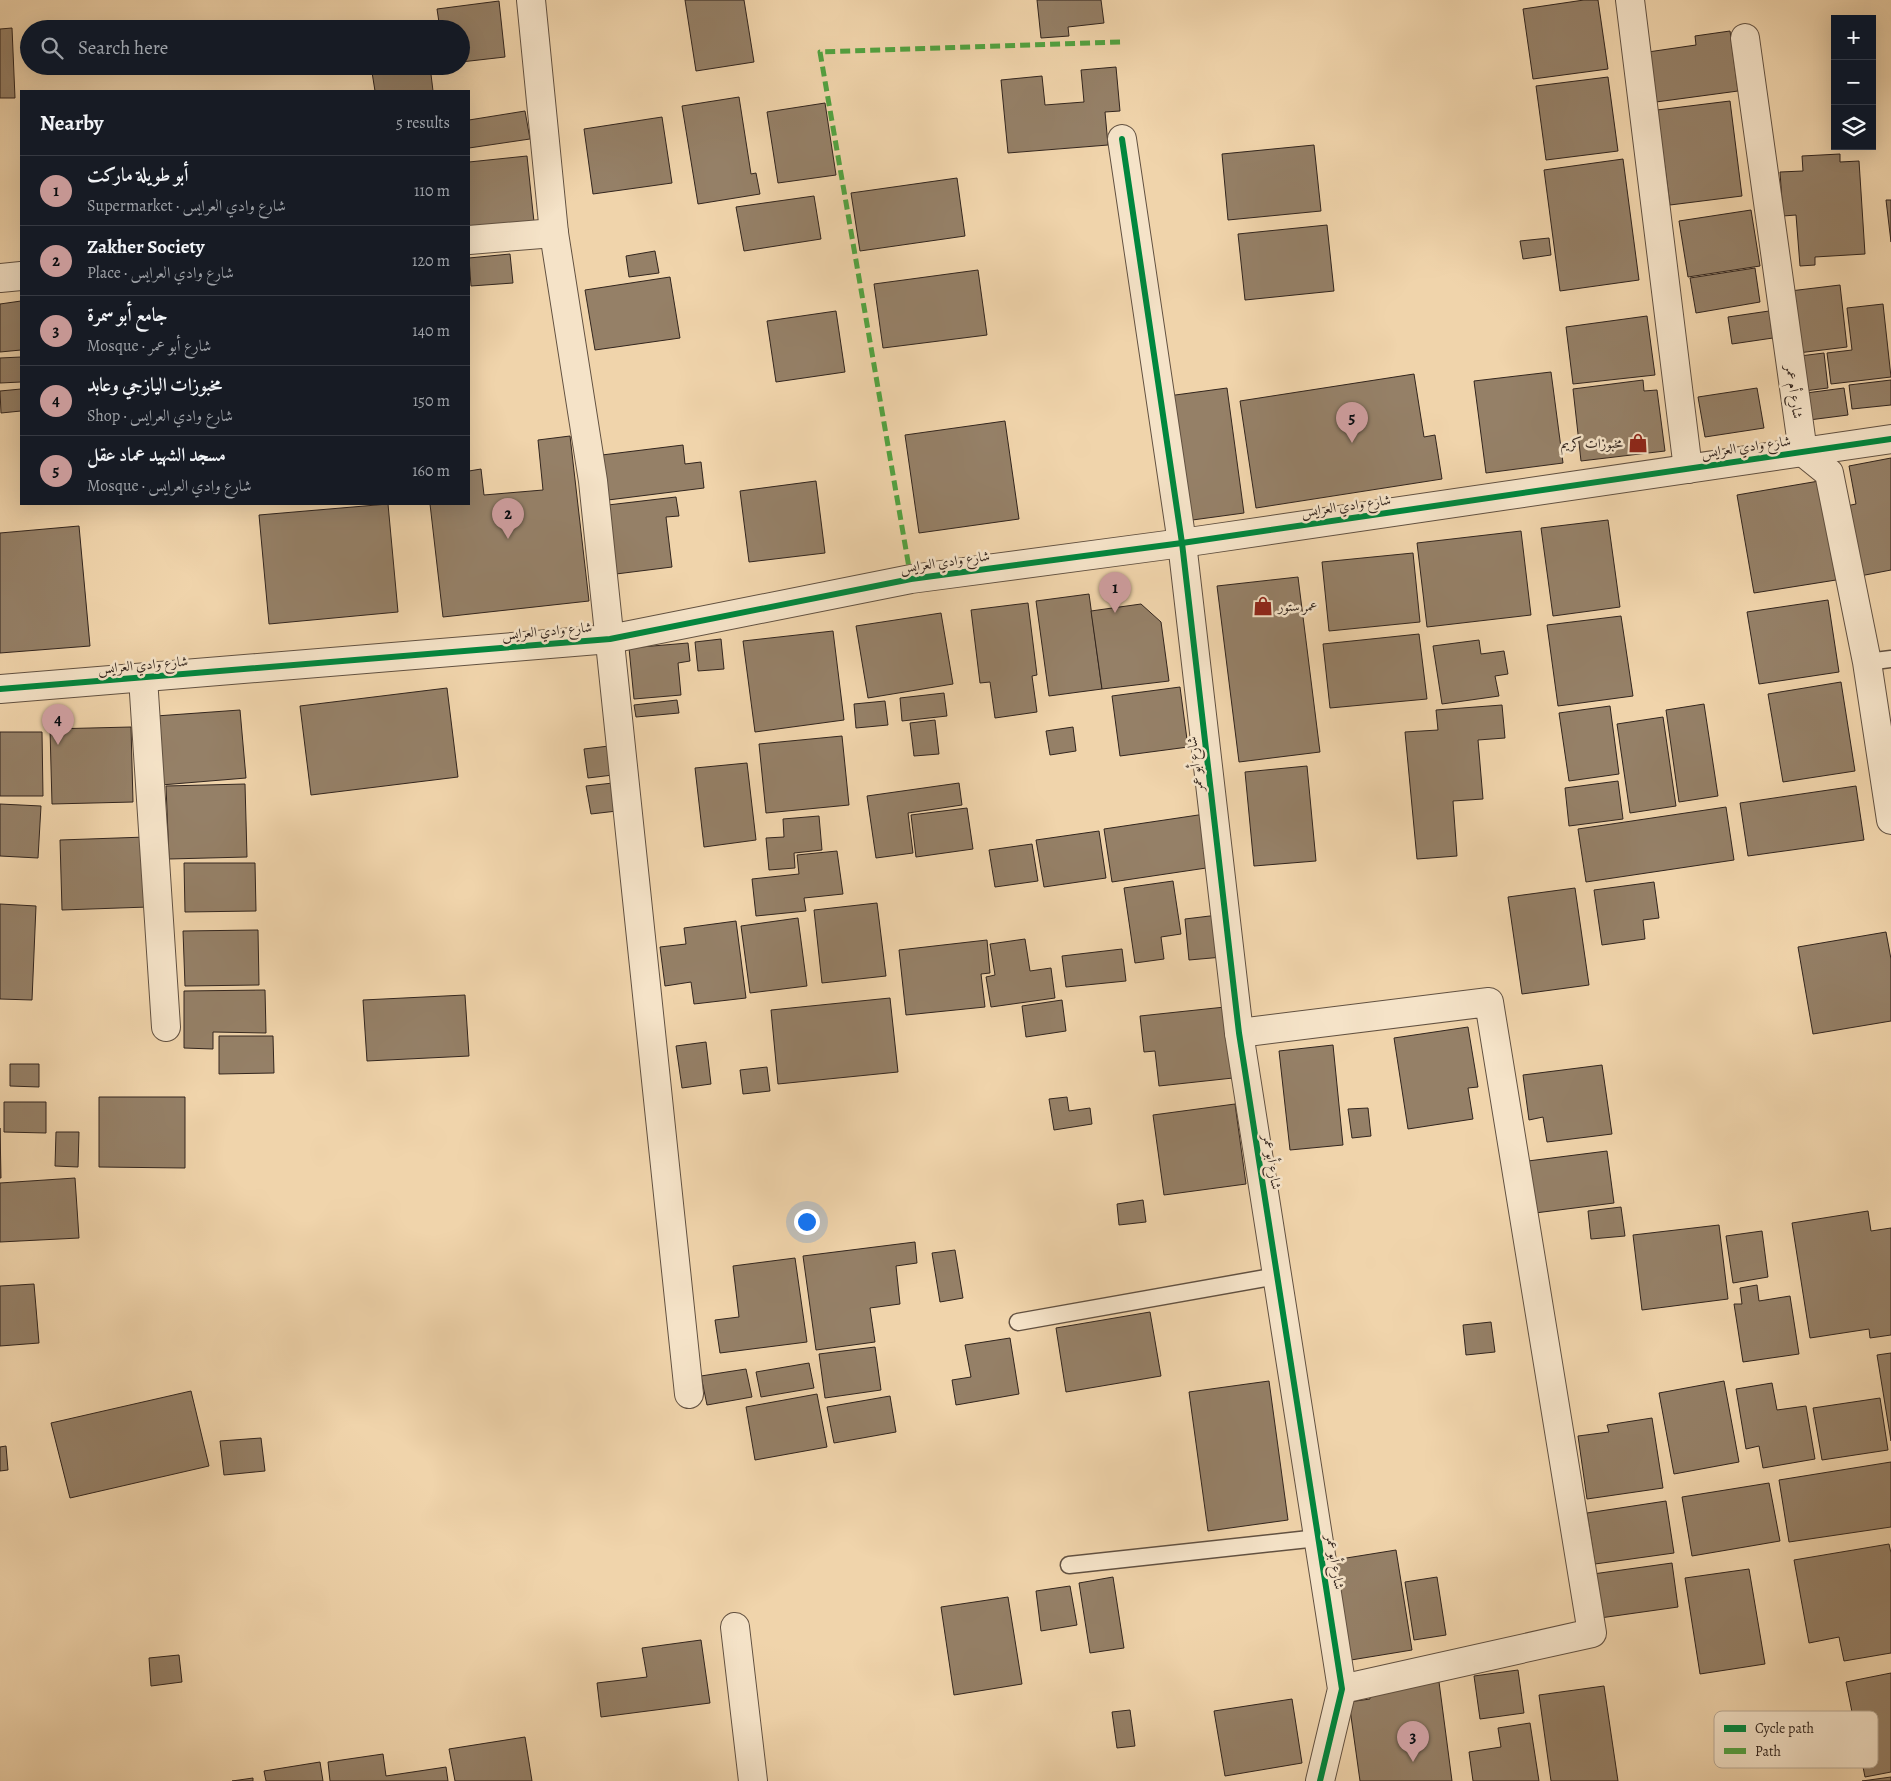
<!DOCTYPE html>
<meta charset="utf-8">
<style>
:root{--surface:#171b24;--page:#20242c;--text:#f1f3f6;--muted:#9ea1a6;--line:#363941;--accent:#c59692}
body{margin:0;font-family:Alegreya,Amiri,serif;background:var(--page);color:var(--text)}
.controls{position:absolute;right:15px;top:15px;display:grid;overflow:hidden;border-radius:0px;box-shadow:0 5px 20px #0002}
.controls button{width:45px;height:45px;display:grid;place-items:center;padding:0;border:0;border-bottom:1px solid var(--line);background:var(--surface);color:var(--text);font:25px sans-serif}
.you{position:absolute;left:806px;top:1221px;width:18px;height:18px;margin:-12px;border:4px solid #fff;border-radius:50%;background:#1a73e8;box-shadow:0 0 0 8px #1a73e833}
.badge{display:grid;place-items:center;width:32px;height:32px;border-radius:50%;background:var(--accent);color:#111;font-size:16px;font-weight:700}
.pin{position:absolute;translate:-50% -41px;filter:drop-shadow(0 1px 2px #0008)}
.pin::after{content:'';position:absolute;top:26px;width:18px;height:15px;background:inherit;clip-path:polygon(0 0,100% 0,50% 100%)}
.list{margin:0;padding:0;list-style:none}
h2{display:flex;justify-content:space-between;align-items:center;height:65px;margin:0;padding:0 20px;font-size:21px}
h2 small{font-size:16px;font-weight:400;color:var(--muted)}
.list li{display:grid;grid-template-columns:32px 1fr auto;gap:15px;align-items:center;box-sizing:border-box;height:70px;padding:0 20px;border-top:1px solid var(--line)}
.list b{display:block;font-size:19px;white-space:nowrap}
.list p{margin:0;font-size:16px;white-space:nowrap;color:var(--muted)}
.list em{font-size:16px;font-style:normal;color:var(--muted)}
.icon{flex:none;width:28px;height:28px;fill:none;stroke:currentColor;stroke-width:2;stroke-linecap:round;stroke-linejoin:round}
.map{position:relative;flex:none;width:1891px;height:1781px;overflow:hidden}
.search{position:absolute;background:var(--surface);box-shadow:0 5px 20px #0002;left:20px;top:20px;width:450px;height:55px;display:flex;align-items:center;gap:12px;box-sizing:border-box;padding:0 18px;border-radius:28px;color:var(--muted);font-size:19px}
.panel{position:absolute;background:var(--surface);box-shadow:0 5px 20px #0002;left:20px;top:90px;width:450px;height:415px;border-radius:0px}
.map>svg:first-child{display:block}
.building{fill:#958067;stroke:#32251e}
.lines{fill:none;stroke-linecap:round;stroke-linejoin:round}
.lane-casing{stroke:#625141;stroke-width:19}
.street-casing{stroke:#625141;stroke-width:30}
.lane{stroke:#f5e3c8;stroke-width:16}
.street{stroke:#f5e3c8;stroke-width:28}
.quiet{stroke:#52a341;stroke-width:5;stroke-dasharray:10 5;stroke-linecap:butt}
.cycleway-casing{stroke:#f5e3c8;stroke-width:9}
.cycleway{stroke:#00873e;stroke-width:6}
.labels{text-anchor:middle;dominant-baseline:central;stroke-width:5;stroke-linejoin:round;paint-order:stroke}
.street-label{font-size:14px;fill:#32251e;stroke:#f5e3c8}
.poi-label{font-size:14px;fill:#32251e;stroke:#f5e3c8;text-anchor:end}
.key{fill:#f5e3c8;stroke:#baaa95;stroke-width:1}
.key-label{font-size:14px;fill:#32251e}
</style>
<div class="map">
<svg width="1891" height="1781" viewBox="0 0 1891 1781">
<rect width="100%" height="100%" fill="#f0d4ab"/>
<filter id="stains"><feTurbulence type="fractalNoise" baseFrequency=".004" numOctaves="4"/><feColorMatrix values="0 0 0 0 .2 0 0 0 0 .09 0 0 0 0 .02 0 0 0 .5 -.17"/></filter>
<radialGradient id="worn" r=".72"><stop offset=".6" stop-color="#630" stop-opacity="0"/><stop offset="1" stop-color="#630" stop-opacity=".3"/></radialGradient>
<g class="building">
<path d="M685,0H744L754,62L696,71Z"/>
<path d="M1037,0H1101L1104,23L1068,27L1069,36L1041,38Z"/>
<path d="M1584,0H1598L1608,69L1533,79L1523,9Z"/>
<path d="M499,1L505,57L461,62V29H440L437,9Z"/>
<path d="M12,28L15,98H0V29Z"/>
<path d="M1730,31L1738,91L1656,102L1648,52L1696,45L1695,36Z"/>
<path d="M371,66H430L433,91H375Z"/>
<path d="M1116,67L1120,111L1105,112L1108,145L1008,153L1001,80L1042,76L1045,105L1084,102L1081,70Z"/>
<path d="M1608,77L1618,151L1546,160L1536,86Z"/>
<path d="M739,97L751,174L756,173L760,194L698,204L682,106Z"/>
<path d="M1730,101L1742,196L1670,205L1657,110Z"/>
<path d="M825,103L836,175L778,183L767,112Z"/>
<path d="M525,111L530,139L469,148V120Z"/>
<path d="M662,117L672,183L593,194L584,129Z"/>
<path d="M1314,145L1321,211L1228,220L1222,154Z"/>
<path d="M1840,154V162L1859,161L1865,254L1815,257V265L1800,266L1796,215L1783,216L1780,172L1803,171L1802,156Z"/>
<path d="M527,156L534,222L469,229V162Z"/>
<path d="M1623,159L1639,280L1560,291L1544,170Z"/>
<path d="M957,178L965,236L860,251L851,193Z"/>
<path d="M814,196L821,239L744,251L736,207Z"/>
<path d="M1886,200H1891V242Z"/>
<path d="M1751,210L1760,266L1688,277L1679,221Z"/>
<path d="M1327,225L1334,291L1245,300L1238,234Z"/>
<path d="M1549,238L1551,255L1523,259L1520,241Z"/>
<path d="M655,251L659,273L629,277L626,256Z"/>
<path d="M510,254L513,283L471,286L469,258Z"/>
<path d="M1755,268L1760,302L1696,313L1690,278Z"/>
<path d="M978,270L987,335L883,348L874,284Z"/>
<path d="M670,277L680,338L595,350L585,290Z"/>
<path d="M1840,285L1847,347L1798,353L1790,291Z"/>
<path d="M21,301V350L0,352V304Z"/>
<path d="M1883,304L1891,377L1831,384L1827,353L1852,350L1847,308Z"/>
<path d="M836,311L845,372L776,382L767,321Z"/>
<path d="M1769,311L1773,338L1732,344L1728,317Z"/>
<path d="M1647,316L1655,375L1573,384L1566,327Z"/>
<path d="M1824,353L1828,388L1804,391L1800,356Z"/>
<path d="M21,357V382L0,383V358Z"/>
<path d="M1551,372L1563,463L1486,473L1474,381Z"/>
<path d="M1414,374L1424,437L1435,435L1442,479L1256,508L1240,401Z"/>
<path d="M1643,380L1644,391L1657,390L1665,451L1581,461L1573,389Z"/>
<path d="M1891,380V405L1852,409L1849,385Z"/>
<path d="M1227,388L1244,513L1185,521L1168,396Z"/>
<path d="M1757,388L1764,428L1705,437L1698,397Z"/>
<path d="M1844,388L1848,415L1809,420L1806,393Z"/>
<path d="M21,389V411L1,413L0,391Z"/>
<path d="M1005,421L1019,519L919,533L905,435Z"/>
<path d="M570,436L589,601L443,617L430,504H469V471L481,469L484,495L543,490L538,440Z"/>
<path d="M683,445L685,464L701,462L704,488L608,500L602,455Z"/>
<path d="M1891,458V570L1860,576L1846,506L1856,504L1849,466Z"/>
<path d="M816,481L825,553L749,562L740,491Z"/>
<path d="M1819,481L1836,580L1754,593L1737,495Z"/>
<path d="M676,497L679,516L666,517L672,567L616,574L608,505Z"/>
<path d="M388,504L398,612L269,624L259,515Z"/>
<path d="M1608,520L1620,607L1553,616L1541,528Z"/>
<path d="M79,526L90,646L0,653V533Z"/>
<path d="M1521,531L1531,615L1427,627L1417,543Z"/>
<path d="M1413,553L1420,622L1329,631L1322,562Z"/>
<path d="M1298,577L1320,752L1239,762L1217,586Z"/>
<path d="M1089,594L1102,689L1049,696L1036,601Z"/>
<path d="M1828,600L1839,672L1759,684L1747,612Z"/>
<path d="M1028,603L1037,675L1032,676L1037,712L995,718L990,682L980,683L971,610Z"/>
<path d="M1141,604L1161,622L1169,681L1102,689L1091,611Z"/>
<path d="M941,613L953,684L868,698L856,626Z"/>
<path d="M1621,616L1633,696L1558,706L1547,625Z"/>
<path d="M833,631L844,720L755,732L743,641Z"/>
<path d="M1419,634L1427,699L1330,708L1323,644Z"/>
<path d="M721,639L724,669L698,671L695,642Z"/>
<path d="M1479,640L1481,654L1504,651L1508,674L1495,676L1499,696L1442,704L1433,646Z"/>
<path d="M688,643L690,661L678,663L681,695L634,699L629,648Z"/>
<path d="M1841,682L1855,771L1783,782L1768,694Z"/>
<path d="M1180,687L1188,747L1120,756L1112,696Z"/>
<path d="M447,688L458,777L311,795L300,706Z"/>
<path d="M944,693L947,716L902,721L900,698Z"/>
<path d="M677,700L679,713L636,717L634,705Z"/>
<path d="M885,701L888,725L856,728L854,704Z"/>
<path d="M1704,704L1718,796L1679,802L1666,710Z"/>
<path d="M1502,705L1505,738L1478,740L1483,799L1453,801L1457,856L1417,859L1405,732L1438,730L1436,710Z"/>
<path d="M1610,706L1619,774L1569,781L1559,713Z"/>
<path d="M240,710L246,778L161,785L156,716Z"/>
<path d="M1663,717L1676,806L1630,813L1617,724Z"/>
<path d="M935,720L939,754L914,756L910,723Z"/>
<path d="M131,727L133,802L52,804L50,729Z"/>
<path d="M1073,727L1076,751L1050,755L1046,731Z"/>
<path d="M0,732H42L43,796H0Z"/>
<path d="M842,736L849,805L766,813L759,744Z"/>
<path d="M609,746L613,775L588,778L584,749Z"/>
<path d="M747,763L756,840L704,847L695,768Z"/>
<path d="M1307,766L1316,861L1254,866L1245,772Z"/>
<path d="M1618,781L1623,819L1569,826L1565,788Z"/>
<path d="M613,783L617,811L591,814L586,786Z"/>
<path d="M959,783L962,805L908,813L913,853L876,858L867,796Z"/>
<path d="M245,784L247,857L169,859L166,786Z"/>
<path d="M1856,786L1864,840L1748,856L1740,803Z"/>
<path d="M0,804L41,806L38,858L0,856Z"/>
<path d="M1726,807L1734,860L1586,882L1578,829Z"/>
<path d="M967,808L973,849L916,857L911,815Z"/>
<path d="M1205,814L1213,867L1112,882L1104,829Z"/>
<path d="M819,816L822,850L794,853L795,868L769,870L766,838L784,837L783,819Z"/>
<path d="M1099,831L1106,878L1044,887L1036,840Z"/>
<path d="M146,837L148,907L62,910L60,840Z"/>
<path d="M1032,844L1038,881L995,887L989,850Z"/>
<path d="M837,851L843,894L804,898L806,911L756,916L752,879L799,874L797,855Z"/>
<path d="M184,863H255L256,911L185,912Z"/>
<path d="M1173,881L1181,934L1161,937L1164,959L1135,963L1124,888Z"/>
<path d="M1654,882L1659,918L1643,920L1645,939L1602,945L1594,890Z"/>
<path d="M1575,888L1589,985L1522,994L1508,897Z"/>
<path d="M877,903L886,976L822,983L814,910Z"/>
<path d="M0,904L36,906L32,1000L0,999Z"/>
<path d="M1218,915L1223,957L1189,960L1185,919Z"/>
<path d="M798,918L807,986L750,993L741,926Z"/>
<path d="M736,921L746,998L694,1004L691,982L665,986L660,947L686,944L684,928Z"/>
<path d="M258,930L259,985L185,986L183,931Z"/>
<path d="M1886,932L1891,959V1021L1813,1034L1798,947Z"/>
<path d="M1025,939L1030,971L1051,968L1055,998L991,1007L986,977L995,975L990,944Z"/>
<path d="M987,940L990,973L981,974L985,1007L906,1015L899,950Z"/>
<path d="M1122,949L1126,981L1066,987L1062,956Z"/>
<path d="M265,990L266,1033L213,1032V1049L184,1048V991Z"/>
<path d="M465,995L469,1056L367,1061L363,1000Z"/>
<path d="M890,998L898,1072L778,1084L771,1010Z"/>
<path d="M1062,1000L1066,1031L1026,1037L1022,1006Z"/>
<path d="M1225,1007L1233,1078L1159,1086L1155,1051L1144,1052L1140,1016Z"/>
<path d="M1468,1027L1478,1087L1468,1088L1473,1119L1408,1129L1394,1038Z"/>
<path d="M219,1036H273L274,1073L219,1074Z"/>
<path d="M706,1042L711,1084L682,1088L676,1046Z"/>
<path d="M1333,1045L1343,1145L1290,1150L1279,1051Z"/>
<path d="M10,1064H39V1087L10,1086Z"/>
<path d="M1602,1065L1612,1134L1547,1142L1543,1117L1529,1120L1523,1075Z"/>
<path d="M767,1067L770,1091L743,1094L740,1070Z"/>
<path d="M99,1097H185V1168L99,1167Z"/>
<path d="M1067,1097L1069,1111L1090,1108L1092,1124L1054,1130L1049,1099Z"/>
<path d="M4,1102H46V1133L4,1132Z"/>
<path d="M1235,1104L1246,1184L1164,1195L1153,1115Z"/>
<path d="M1368,1108L1371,1136L1352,1138L1348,1109Z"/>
<path d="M0,1128L1,1178H0Z"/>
<path d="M56,1132H79L78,1167L55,1166Z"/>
<path d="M1607,1151L1614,1203L1535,1213L1528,1161Z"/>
<path d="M75,1178L79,1238L0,1242V1183Z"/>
<path d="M1143,1200L1146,1222L1119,1225L1117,1204Z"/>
<path d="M1621,1207L1625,1236L1591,1239L1588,1211Z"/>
<path d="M1868,1211L1871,1231L1891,1228V1335L1870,1338L1869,1329L1810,1338L1792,1223Z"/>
<path d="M1719,1225L1728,1299L1642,1310L1633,1235Z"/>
<path d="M1762,1231L1768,1277L1733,1283L1726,1236Z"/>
<path d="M915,1242L917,1263L896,1266L900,1304L870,1308L875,1342L816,1350L803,1256Z"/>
<path d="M955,1250L963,1298L940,1302L932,1253Z"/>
<path d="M795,1258L807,1342L720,1353L715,1320L739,1317L733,1266Z"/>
<path d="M34,1284L39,1343L0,1346V1286Z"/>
<path d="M1757,1285L1759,1301L1790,1296L1799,1354L1743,1362L1734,1304H1742L1740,1288Z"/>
<path d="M1150,1312L1161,1376L1066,1392L1056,1328Z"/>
<path d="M1491,1322L1495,1352L1466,1355L1463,1325Z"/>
<path d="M1010,1338L1019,1394L956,1405L952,1380L971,1377L965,1345Z"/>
<path d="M875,1347L881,1390L825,1398L819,1354Z"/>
<path d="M1891,1353V1441L1877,1355Z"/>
<path d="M809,1363L814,1388L761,1397L756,1372Z"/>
<path d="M746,1369L752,1397L707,1405L701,1376Z"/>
<path d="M1269,1381L1288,1520L1208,1531L1189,1392Z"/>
<path d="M1724,1381L1739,1462L1674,1474L1659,1393Z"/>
<path d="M1772,1383L1777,1410L1806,1406L1815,1459L1763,1468L1759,1446L1746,1449L1736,1389Z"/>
<path d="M191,1391L209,1466L70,1498L51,1423Z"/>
<path d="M817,1394L827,1447L755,1460L746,1407Z"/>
<path d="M890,1396L896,1432L834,1443L827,1407Z"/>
<path d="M1880,1398L1888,1450L1822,1460L1813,1408Z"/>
<path d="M1652,1418L1663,1488L1587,1499L1578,1436L1609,1432L1607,1425Z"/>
<path d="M261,1438L265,1471L224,1475L220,1441Z"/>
<path d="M6,1446L8,1470L0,1471V1447Z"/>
<path d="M1891,1462V1527L1789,1542L1779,1480Z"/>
<path d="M1769,1483L1780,1541L1692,1556L1682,1497Z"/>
<path d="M1666,1501L1674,1553L1595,1564L1587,1513Z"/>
<path d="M1889,1544L1891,1553V1653L1844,1661L1839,1637L1809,1643L1794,1560Z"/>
<path d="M1396,1550L1412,1650L1351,1660L1334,1560Z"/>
<path d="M1672,1563L1678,1607L1600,1618L1593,1574Z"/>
<path d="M1749,1569L1765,1664L1700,1674L1685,1578Z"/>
<path d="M1113,1577L1124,1648L1090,1653L1079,1583Z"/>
<path d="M1437,1577L1446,1635L1414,1640L1405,1582Z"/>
<path d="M1070,1586L1077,1625L1041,1631L1036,1591Z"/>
<path d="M1008,1597L1022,1684L954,1695L941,1607Z"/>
<path d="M701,1640L710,1703L601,1717L597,1683L647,1677L642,1648Z"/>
<path d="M179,1655L182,1682L151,1686L149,1658Z"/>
<path d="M1518,1670L1524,1713L1480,1719L1474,1676Z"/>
<path d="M1891,1673V1772L1865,1777L1846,1682Z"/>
<path d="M1439,1682L1452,1781H1360L1349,1702L1370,1699L1369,1691Z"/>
<path d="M1604,1686L1618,1781H1551L1539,1695Z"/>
<path d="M1292,1699L1302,1763L1225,1776L1214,1711Z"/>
<path d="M1130,1710L1135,1746L1117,1748L1112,1712Z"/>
<path d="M1530,1723L1539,1781H1473L1469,1752L1501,1747L1498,1728Z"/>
<path d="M525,1737L532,1781H455L449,1749Z"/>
<path d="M383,1754L386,1776L446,1767L448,1781H330L328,1762Z"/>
<path d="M320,1762L323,1781H266L264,1771Z"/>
<path d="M1891,1777V1781H1862Z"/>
<path d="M253,1778V1781H232Z"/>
</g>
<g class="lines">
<defs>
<g id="lane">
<path d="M1867,662L1891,659"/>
<path d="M1018,1322L1277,1276"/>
<path d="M1069,1565L1318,1538"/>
</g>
<g id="street">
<path d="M531,0L554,233L593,481L689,1394"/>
<path d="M1630,0L1688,469"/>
<path d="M1745,38L1803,452L1829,473L1867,662L1891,820"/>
<path d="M1122,139L1182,543L1239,1033L1342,1689L1320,1781"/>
<path d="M469,240L554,233"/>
<path d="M0,278L21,276"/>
<path d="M143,678L166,1027"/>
<path d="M0,689L610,639L911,579L1182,543L1891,439"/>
<path d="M1239,1033L1489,1002L1592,1633L1342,1689"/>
<path d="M735,1627L753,1781"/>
</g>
</defs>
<use href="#lane" class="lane-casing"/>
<use href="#street" class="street-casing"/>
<use href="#lane" class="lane"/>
<use href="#street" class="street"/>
<path class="quiet" d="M911,579L820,52L1121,42"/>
<defs>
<g id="cycleway">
<path d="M1122,139L1182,543L1239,1033L1342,1689L1320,1781"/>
<path d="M0,689L610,639L911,579L1182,543L1891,439"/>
</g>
</defs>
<use href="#cycleway" class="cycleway-casing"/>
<use href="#cycleway" class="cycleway"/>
</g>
<defs>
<symbol id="shop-bare" viewBox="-9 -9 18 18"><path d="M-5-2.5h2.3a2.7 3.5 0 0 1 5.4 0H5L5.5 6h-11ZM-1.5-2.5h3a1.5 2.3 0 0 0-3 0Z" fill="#8f2418" stroke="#f5e3c8" stroke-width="2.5" paint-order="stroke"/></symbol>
</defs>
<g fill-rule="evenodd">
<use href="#shop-bare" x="1624" y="429" width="28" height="28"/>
<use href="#shop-bare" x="1249" y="592" width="28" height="28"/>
</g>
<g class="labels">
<g class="street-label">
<text transform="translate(1794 392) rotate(82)">شارع أم عمر</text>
<text transform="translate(1746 447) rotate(-8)">شارع وادي العرايس</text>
<text transform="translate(1346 506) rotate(-8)">شارع وادي العرايس</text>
<text transform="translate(945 562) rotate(-8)">شارع وادي العرايس</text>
<text transform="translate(547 631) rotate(-5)">شارع وادي العرايس</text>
<text transform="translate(143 665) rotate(-5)">شارع وادي العرايس</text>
<text transform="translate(1195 764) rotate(-97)">شارع أبو عمر</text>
<text transform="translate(1272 1162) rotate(81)">شارع أبو عمر</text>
<text transform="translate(1335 1562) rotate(81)">شارع أبو عمر</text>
</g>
<g class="poi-label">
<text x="1623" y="443">مخبوزات كريم</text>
<text x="1278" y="606" text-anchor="start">عمر ستور</text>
</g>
</g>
<rect x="1714" y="1711" width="164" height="57" rx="8" class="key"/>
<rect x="1724" y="1725" width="22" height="7" fill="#00873e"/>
<rect x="1724" y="1748" width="22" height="6" fill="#52a341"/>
<g class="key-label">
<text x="1755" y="1733">Cycle path</text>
<text x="1755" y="1756">Path</text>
</g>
<rect width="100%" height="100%" filter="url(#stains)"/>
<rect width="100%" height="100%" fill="url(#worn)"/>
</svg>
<div class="controls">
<button>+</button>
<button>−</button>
<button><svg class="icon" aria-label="layers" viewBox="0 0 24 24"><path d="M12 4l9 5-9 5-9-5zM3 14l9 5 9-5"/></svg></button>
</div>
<div class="you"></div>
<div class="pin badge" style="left:1115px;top:613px">1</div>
<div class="pin badge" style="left:508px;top:539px">2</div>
<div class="pin badge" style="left:1413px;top:1762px">3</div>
<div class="pin badge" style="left:58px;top:745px">4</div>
<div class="pin badge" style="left:1352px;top:443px">5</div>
<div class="search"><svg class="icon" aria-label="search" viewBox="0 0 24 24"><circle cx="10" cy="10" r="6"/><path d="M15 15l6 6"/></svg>Search here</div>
<section class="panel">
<h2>Nearby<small>5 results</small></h2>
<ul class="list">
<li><span class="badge">1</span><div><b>أبو طويلة ماركت</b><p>Supermarket · شارع وادي العرايس</p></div><em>110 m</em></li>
<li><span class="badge">2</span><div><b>Zakher Society</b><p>Place · شارع وادي العرايس</p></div><em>120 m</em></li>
<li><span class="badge">3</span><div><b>جامع أبو سمرة</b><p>Mosque · شارع أبو عمر</p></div><em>140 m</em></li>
<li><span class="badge">4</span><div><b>مخبوزات اليازجي وعابد</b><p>Shop · شارع وادي العرايس</p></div><em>150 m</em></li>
<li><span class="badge">5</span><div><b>مسجد الشهيد عماد عقل</b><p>Mosque · شارع وادي العرايس</p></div><em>160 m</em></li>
</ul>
</section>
</div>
